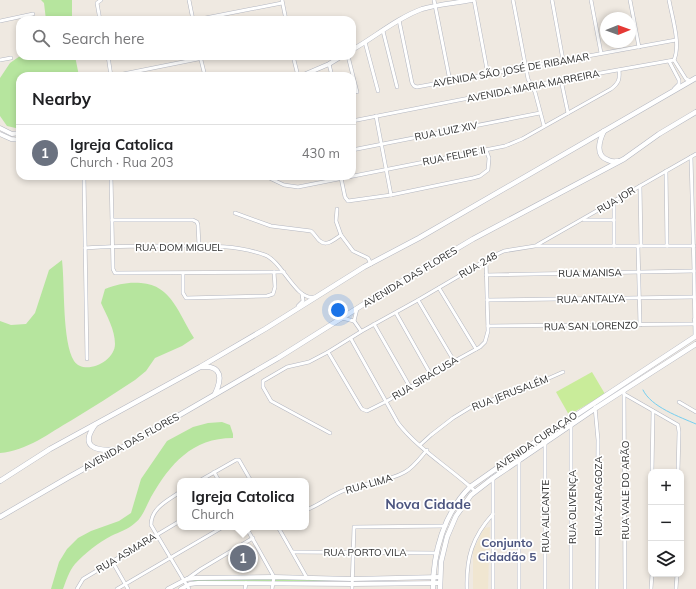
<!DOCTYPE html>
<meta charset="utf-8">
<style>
:root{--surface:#fff;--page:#f6f6f6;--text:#202124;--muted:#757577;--line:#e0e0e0;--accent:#1a73e8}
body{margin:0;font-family:Mulish,sans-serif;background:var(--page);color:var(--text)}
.controls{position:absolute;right:12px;bottom:12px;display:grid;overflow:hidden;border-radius:8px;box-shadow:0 2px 6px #0003}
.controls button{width:36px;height:36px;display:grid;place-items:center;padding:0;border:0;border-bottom:1px solid var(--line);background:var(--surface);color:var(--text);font:20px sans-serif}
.compass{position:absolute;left:600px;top:12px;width:36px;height:36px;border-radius:50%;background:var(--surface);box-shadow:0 2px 6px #0003;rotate:89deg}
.you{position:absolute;left:338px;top:310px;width:14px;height:14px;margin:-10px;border:3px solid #fff;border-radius:50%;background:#1a73e8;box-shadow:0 0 0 6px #1a73e833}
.badge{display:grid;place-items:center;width:26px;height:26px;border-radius:50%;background:var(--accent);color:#fff;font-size:13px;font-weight:700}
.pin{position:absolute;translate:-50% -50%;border:2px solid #fff;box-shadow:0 1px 4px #0006}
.popup{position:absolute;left:177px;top:478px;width:132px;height:52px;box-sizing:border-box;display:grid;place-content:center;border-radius:8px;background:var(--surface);filter:drop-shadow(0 1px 3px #0005);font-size:13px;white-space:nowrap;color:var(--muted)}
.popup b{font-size:15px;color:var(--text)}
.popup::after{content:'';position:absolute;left:50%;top:100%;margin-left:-8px;border:8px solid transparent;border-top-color:var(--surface)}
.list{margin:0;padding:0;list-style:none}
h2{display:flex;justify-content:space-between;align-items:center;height:52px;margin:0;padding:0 16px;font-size:17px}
h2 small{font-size:13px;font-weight:400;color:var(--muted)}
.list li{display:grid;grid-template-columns:26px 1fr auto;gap:12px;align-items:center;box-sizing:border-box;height:56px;padding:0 16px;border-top:1px solid var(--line)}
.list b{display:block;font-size:15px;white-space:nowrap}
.list p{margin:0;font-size:13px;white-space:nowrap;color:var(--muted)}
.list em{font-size:13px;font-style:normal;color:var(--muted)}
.icon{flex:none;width:22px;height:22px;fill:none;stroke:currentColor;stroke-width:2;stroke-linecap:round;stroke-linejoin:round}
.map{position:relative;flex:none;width:696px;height:589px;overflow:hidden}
.search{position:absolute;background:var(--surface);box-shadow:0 2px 6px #0003;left:16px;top:16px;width:340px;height:44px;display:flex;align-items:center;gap:10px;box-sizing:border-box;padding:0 14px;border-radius:12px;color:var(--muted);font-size:15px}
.panel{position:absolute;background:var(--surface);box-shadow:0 2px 6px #0003;left:16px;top:72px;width:340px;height:108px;border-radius:12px}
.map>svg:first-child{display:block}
.education{fill:#f0e6d1}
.green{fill:#b6e59e}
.pitch{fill:#c9ec9a}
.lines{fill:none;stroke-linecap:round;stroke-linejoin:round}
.stream{stroke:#75cff0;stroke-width:1}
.minor-casing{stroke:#b4b7c1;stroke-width:4}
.tertiary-casing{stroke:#b4b7c1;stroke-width:5}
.secondary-casing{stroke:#b4b7c1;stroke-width:5.5}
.minor{stroke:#fff;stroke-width:3}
.tertiary{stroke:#fff;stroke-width:4}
.secondary{stroke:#fff;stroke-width:4.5}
.labels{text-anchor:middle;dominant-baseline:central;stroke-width:3.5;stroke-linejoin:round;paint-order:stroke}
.street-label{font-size:10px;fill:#2e2e2e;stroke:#fff}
.quarter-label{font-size:12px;font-weight:bold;fill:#4d5680;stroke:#fff}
.district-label{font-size:14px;font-weight:bold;fill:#4d5680;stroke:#fff}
</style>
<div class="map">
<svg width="696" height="589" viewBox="0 0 696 589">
<rect width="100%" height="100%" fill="#efe9e1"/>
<path class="education" d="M490,527L488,589H473V551L484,528Z"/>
<g class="green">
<path d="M41,0H72V20H46L44,3Z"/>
<path d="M20,56H75L79,76H20V129L7,126L0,116V78L10,63Z"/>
<path d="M62,260C65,286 62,341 74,361C84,376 115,362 115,344C115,330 107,316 101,303L105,289C118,284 128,282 141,283C172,285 179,315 194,338L182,346L155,358L146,371L135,380C114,394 93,407 72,420C49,433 27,451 0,453V321L11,325L26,324L35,313L49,270Z"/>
<path d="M222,422L230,425L233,434V438C192,438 170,464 151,497C146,506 143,517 135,523C129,529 119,532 111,536C98,543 85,553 75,564C69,571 66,581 63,589H51L59,562L67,549L78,538L91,531L119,521L131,513L141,479L167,441L193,427L208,423Z"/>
<path d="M240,578L350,580L348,581H193L191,580Z"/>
</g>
<path class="pitch" d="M592,372L605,394L569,415L556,392Z"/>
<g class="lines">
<path class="stream" d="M643,390C651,407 680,417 696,424"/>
<defs>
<g id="minor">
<path d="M189,0L193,20"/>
<path d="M282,0L286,20"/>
<path d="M434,0L450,81"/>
<path d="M474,0L488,75"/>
<path d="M513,0L528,79L535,92L544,126"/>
<path d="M552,0L563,60"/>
<path d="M591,0L601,53"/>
<path d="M630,0L639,47"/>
<path d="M100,20L97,3L101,0"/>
<path d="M195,20L282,3"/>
<path d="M399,20L412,83L414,86L417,87L676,40"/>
<path d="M0,21L33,14"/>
<path d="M383,31L397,87"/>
<path d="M365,42L378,91"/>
<path d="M108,56L111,76"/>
<path d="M200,56L205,76"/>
<path d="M293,56L298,76"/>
<path d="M348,56L357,92"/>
<path d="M0,60L11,58"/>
<path d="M674,60L686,79L691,81"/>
<path d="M669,61L679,80V84L674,89"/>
<path d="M329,64L332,76"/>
<path d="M113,76L213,56"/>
<path d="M561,80L568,113"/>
<path d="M376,116L391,195"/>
<path d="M352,121L561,80L674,60C681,44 672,17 669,0"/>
<path d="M352,150L540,113"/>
<path d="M691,157L694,271L695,337"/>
<path d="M666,171L667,246"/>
<path d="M84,176L87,359"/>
<path d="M111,176L113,269L115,273L284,272"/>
<path d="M265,176L284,185L298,187L505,146L522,139L611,89C619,83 620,79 619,70"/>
<path d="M341,178L345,197L348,201L391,195L473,178L480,176L488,170L489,158L486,150"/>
<path d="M640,186L641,246"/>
<path d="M614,201V246"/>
<path d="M337,209L336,221L341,235L353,251L368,258L371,264"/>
<path d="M235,213L271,226L311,231C315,234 317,239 320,241C327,247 335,239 341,235"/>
<path d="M112,220H193L197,222L198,225L199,246"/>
<path d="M584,220H614"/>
<path d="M537,245L696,154"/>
<path d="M638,246L640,325"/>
<path d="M85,248C113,246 140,246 168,246C201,246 234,244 265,255C282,261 296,301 314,297"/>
<path d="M183,274V293L186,298L267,296L273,294L275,287L274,272"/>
<path d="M486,275L694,271"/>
<path d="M439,288L476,349"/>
<path d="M418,300L454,361"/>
<path d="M487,300L694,297"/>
<path d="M298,306L303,301L302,294"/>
<path d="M396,313L431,375"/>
<path d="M342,318L354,321L361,331"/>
<path d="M354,321L357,309"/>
<path d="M374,324L410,387"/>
<path d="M488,326L695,324"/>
<path d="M351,339L398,423C418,449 450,468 475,491"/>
<path d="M328,352L360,406L362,409L367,411L387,401L460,358L480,347L485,342L488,331L486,260"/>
<path d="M624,390L625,589"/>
<path d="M624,394L678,425L679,432L678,472"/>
<path d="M679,402L696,412"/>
<path d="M595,407L598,440L597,589"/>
<path d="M330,433L271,401L263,387V381L287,367L309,362L328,352L362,331L418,300L493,256L504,251L535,246H694"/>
<path d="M420,445L431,435L453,418L471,407L522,390L563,372"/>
<path d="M214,472L219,481"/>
<path d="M652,472L653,411"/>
<path d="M493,479V589"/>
<path d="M199,481L236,460H239L251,481"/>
<path d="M180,492C167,501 151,508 151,525L189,589"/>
<path d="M306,510C320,505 331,495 345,490C363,483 388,482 405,472C414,467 420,458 427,450"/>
<path d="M246,527L274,577L272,589"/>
<path d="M278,527L307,578"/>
<path d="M293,552L436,553"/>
<path d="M112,561L128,589"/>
<path d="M187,579L201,569L253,538"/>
<path d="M77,589L83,579L180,521"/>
<path d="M117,589L223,527"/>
<path d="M245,589L246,583"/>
<path d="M352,589L354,527L446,526"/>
<path d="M467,589C466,558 472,537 493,514"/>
<path d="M519,589V460"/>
<path d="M545,589V443"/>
<path d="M571,589V425"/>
<path d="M651,589L652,574"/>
<path d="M676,589L677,574"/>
</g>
<g id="tertiary">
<path d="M352,50C375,37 397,18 422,9C438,4 456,3 472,0"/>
<path d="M301,76L329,64L342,56"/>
<path d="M0,128L12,134L20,133"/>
<path d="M0,134L11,139L20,140"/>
<path d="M168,589L187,579L195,578L274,577L352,579L440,577"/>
<path d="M181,589L190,584L198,583L353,584L440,583"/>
</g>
<g id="secondary">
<path d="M604,131C599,141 595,156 608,160C612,162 615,162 618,161"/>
<path d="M695,320L696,322"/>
<path d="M201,367C223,365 222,379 215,394"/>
<path d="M95,425C80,446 94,451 115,450"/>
<path d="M0,481L50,449L200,367L265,329L364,267L419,238L696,78"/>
<path d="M0,517L69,477L145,435L278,358L372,299L473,239L624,159L659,134L696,112"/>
<path d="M433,589C433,553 444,513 470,487L517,454L696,336"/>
<path d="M440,589L441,562L447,537L456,516L471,495L493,478L596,408L696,344"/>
</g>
</defs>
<use href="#minor" class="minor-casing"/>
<use href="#tertiary" class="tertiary-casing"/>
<use href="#secondary" class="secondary-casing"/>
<use href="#minor" class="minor"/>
<use href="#tertiary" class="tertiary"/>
<use href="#secondary" class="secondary"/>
</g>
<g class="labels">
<g class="street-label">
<text transform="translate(511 70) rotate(-10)">AVENIDA SÃO JOSÉ DE RIBAMAR</text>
<text transform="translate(533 86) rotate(-11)">AVENIDA MARIA MARREIRA</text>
<text transform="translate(446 131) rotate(-11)">RUA LUIZ XIV</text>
<text transform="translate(454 156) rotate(-11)">RUA FELIPE II</text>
<text transform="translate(616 200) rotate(-31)">RUA JOR</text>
<text x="179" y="247">RUA DOM MIGUEL</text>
<text transform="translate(478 265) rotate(-30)">RUA 248</text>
<text transform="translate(590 273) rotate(-1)">RUA MANISA</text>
<text transform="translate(410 277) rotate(-31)">AVENIDA DAS FLORES</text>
<text transform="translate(591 299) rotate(-1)">RUA ANTALYA</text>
<text transform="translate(591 326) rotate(-1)">RUA SAN LORENZO</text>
<text transform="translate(425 378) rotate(-31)">RUA SIRACUSA</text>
<text transform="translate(510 393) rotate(-21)">RUA JERUSALÉM</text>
<text transform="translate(536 441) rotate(-34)">AVENIDA CURAÇAO</text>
<text transform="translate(131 442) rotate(-29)">AVENIDA DAS FLORES</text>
<text transform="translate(369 484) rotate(-16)">RUA LIMA</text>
<text transform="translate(625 490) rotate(-90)">RUA VALE DO ARÃO</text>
<text transform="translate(598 496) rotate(-90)">RUA ZARAGOZA</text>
<text transform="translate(572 507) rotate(-90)">RUA OLIVENÇA</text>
<text transform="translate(545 516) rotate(-90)">RUA ALICANTE</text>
<text x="365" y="552">RUA PORTO VILA</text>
<text transform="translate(126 553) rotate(-31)">RUA ASMARA</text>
</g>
<g class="quarter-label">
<text x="507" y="542">Conjunto<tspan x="507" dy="14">Cidadão 5</tspan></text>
</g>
<g class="district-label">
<text x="428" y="504">Nova Cidade</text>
</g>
</g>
</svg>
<div class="controls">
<button>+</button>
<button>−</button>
<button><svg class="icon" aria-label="layers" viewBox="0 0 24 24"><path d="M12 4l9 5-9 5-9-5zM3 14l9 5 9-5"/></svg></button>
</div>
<svg class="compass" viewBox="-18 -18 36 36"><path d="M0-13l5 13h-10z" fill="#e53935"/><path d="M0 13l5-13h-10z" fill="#757577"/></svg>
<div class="you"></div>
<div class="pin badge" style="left:243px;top:558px;background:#6b7280">1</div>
<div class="popup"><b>Igreja Catolica</b>Church</div>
<div class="search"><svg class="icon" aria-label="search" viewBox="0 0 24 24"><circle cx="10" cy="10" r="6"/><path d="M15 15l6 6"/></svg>Search here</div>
<section class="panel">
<h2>Nearby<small></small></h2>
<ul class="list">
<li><span class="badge" style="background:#6b7280">1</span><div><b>Igreja Catolica</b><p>Church · Rua 203</p></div><em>430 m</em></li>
</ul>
</section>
</div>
